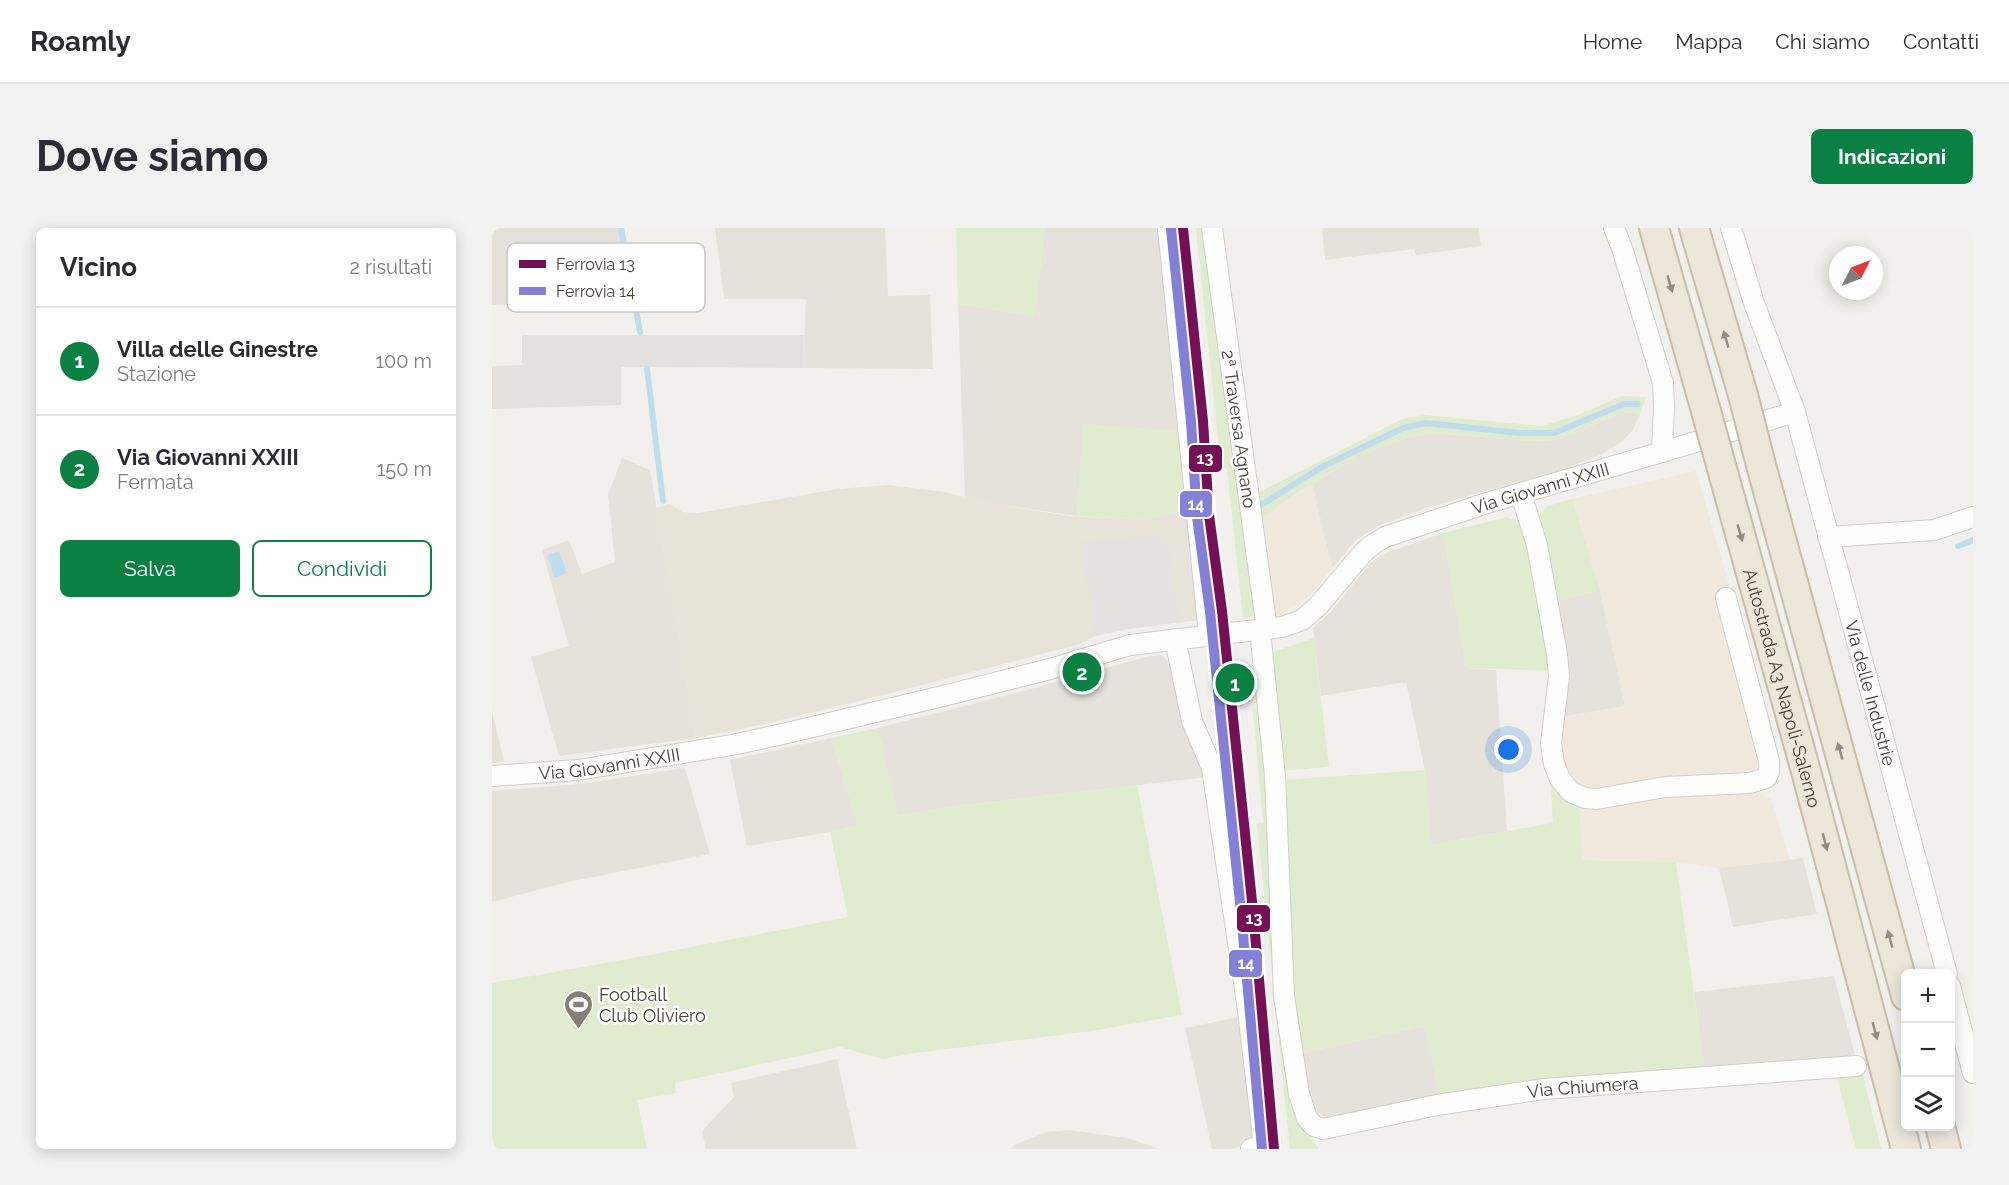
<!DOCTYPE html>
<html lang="it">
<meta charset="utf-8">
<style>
:root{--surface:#fff;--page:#f2f2f3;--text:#2b2b33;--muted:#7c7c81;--line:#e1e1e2;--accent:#0b8043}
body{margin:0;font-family:Raleway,sans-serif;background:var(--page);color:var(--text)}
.controls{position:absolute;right:18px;bottom:18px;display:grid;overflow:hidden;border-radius:9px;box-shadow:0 3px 15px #0003}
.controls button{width:54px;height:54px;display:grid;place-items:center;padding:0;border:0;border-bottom:2px solid var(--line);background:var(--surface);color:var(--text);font:30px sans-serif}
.compass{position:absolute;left:1337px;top:18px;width:54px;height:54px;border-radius:50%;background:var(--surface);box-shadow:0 3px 15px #0003;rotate:48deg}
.you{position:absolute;left:1017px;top:522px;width:21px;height:21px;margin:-15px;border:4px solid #fff;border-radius:50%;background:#1a73e8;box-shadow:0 0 0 9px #1a73e833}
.badge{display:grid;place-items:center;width:39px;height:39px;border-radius:50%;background:var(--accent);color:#fff;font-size:20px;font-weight:700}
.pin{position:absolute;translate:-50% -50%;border:3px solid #fff;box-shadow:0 2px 6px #0006}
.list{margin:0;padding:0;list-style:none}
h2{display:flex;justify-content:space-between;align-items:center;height:78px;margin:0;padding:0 24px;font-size:26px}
h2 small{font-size:20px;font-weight:400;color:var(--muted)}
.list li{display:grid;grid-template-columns:39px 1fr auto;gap:18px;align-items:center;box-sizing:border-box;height:108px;padding:0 24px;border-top:2px solid var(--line)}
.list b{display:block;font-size:22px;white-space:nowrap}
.list p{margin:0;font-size:20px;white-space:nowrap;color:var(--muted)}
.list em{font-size:20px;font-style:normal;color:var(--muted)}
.actions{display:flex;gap:12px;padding:18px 24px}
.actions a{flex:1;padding:14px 0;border:2px solid var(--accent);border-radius:9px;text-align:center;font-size:21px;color:var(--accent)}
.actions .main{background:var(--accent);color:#fff}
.icon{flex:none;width:33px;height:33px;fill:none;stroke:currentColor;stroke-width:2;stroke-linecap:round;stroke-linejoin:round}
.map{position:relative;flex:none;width:1481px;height:921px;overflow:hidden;border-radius:9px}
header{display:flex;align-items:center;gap:36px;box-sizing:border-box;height:84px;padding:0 30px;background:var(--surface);border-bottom:2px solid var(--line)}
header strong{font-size:28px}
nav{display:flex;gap:33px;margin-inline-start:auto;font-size:21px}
.intro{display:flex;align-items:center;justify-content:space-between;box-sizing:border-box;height:144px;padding:0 36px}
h1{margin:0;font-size:42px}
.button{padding:15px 27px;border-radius:9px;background:var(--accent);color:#fff;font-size:21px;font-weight:700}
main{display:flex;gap:36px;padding:0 36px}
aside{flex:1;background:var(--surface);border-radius:9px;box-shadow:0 3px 15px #0003}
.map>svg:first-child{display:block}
.residential{fill:#e5e2db}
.commercial{fill:#f1e8de}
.industrial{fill:#e4e0dd}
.education{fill:#e8e3d9}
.green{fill:#e1ebcf}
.parking{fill:#e4e1de}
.water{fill:#c0ddee}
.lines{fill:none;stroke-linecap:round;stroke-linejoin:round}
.stream{stroke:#c0ddee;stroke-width:6}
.minor-casing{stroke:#d0ceca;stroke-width:22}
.highway-casing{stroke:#c9bca9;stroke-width:32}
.minor{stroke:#fdfdfc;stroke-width:20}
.highway{stroke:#ece6db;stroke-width:28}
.highway-bridge-casing{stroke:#c9bca9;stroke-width:32;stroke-linecap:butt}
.highway-bridge{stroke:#ece6db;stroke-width:28}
.rail-1-casing{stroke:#fff;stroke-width:15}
.rail-2-casing{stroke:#fff;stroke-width:15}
.rail-1{stroke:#751056;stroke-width:10}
.rail-2{stroke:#8480d7;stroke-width:10}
.oneway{fill:#928c82}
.labels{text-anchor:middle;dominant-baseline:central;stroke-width:5;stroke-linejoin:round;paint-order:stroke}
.street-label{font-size:18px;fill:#484239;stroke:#fff}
.poi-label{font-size:18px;fill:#484239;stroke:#fff;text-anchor:start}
.key{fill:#fff;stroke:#c8c6c4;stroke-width:1.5}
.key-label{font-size:16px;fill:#484239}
.line-badge{stroke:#fff;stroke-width:2}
.badge-label{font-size:16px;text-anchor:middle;font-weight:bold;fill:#fff}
</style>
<header>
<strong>Roamly</strong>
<nav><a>Home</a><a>Mappa</a><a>Chi siamo</a><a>Contatti</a></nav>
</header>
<div class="intro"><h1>Dove siamo</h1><a class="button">Indicazioni</a></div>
<main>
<aside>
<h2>Vicino<small>2 risultati</small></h2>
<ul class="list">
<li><span class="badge">1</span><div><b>Villa delle Ginestre</b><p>Stazione</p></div><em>100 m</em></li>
<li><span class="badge">2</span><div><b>Via Giovanni XXIII</b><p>Fermata</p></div><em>150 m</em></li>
</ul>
<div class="actions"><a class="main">Salva</a><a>Condividi</a></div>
</aside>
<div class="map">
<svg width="1481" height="921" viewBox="0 0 1481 921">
<rect width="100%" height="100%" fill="#f2f0ed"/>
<g class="residential">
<path d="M0,0H129L142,72L0,77Z"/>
<path d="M223,0H393L396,68L438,67L441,141L311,140L314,71H232Z"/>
<path d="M553,0H667L690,203L591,197L585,288L508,277L473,269L466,76L542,88Z"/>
<path d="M830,0H987L989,18L924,27L922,21L833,32Z"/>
<path d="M1132,184L1148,186L1141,202L1129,214L1108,227L1070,242L934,280L886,298L864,312L840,340L820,256L868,227L915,210L942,205L1040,213L1065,212Z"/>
<path d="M130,230L158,242L204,510L67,528L39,429L77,418L50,322L77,312L90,346L123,334L116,267Z"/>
<path d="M951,305L974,440L1004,442L1015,603L939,617L933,542L914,454L829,468L821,400L838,385L879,334L896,324Z"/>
<path d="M1108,362L1133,478L1069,489L1064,373Z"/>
<path d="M670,427L678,436L716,549L472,577L406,588L385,500L539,461L657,428Z"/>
<path d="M0,482L12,534L0,535Z"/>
<path d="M339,510L366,597L338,604L255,618L238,532Z"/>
<path d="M193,540L218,626L76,654L0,674V563L88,556Z"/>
<path d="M1311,630L1325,686L1241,699L1227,640Z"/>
<path d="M1342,748L1364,831L1212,840L1202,764Z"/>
<path d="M752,788L765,905L761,914L740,921H720L693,800Z"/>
<path d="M932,798L949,868L832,889L819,879L807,826Z"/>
<path d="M345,831L365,921H214L210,903L242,869L239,855Z"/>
<path d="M577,902L635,910L668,921H518L524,916L555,904Z"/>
</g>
<g class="commercial">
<path d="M1204,243L1238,359L1227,365L1266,516L1265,537L1259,545L1099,565L1084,556L1075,545L1067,529L1069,489L1133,478L1108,362L1080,271Z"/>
<path d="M820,256L840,340L816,370L787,387L779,388L767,292Z"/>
<path d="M1262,563L1279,571L1298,632L1227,640L1184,634L1091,632L1087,579L1106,580L1172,569Z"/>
</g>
<path class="industrial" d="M30,107H312L311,140L129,139V177L0,181V138L30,137Z"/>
<path class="education" d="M398,257L452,264L508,277L578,288L654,292L697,280L708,392L636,401L603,408L585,417L375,471L273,496L204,510L164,280L178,276L190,284L206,285L345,261Z"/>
<g class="green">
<path d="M464,0H553L542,89L466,76Z"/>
<path d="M704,0H712L767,387L751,391L735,240H729Z"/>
<path d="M1130,168L1154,169L1148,186L1132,184L1065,212L1040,213L942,205L915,210L868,227L808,263L767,292L764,266L910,191L933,187L1050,198L1086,187Z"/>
<path d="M591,196L690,203L697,280L654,292L585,288Z"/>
<path d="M1080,271L1108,362L1064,373L1045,290L1056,278Z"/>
<path d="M1015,289L1029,294L1053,399L1059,443L974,440L951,305Z"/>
<path d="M822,410L837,539L787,543L781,424Z"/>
<path d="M768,451L812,901L827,921H798L765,596L771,595L761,482L765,481L762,452Z"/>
<path d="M385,500L406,588L472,577L645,557L690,787L600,803L423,825L391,831L348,819L183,855L184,865L145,872L155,921H4L2,919L0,907V755L158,727L356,689L338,604L366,597L339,510Z"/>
<path d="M933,542L939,617L1061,595L1058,549L1071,567L1087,579L1091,632L1184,634L1212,840L949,868L932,798L807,826L797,760L788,552Z"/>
<path d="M1370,844L1389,921H1364L1344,847Z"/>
</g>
<path class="parking" d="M666,307L676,317L687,394L636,401L603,408L589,314Z"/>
<path class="water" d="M67,323L75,345L63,350L55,327Z"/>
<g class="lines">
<g class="stream">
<path d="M129,0L148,104"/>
<path d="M155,141L171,273"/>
<path d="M769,277L830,239L911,200L934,195L1027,205H1062L1132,176H1146"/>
<path d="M1466,318L1481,312"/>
</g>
<defs>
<g id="minor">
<path d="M676,0L717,407"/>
<path d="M720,0L775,402"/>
<path d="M1122,0L1130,20L1171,155L1172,178L1170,224"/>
<path id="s1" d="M1239,0L1262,75L1303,184L1455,746"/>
<path d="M1029,266L1045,317L1065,426L1067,448L1059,515L1062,536L1068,551L1079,564L1093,570L1105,571L1173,559L1258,555L1274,550L1277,544V533L1234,370"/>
<path d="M1336,309L1442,302L1481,289"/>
<path id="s2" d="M768,403L783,548L792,768L807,866L815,890L822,898L831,901L945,877L1052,861L1364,838"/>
<path d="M683,411L700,493L720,540L755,775L772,917L759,921"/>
<path id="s3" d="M0,548L86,542L240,517L295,505L447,469L558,441L638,417L790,399L810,392L826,378L871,325L880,317L893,309L995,275L1170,224L1303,184"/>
<path d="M1458,758L1481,845"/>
</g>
<g id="highway">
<path d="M1162,0L1214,183"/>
<path d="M1202,0L1251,167"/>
<path d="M1269,237L1414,768"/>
<path id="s4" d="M1232,248L1315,547L1414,921"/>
<path d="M1448,898L1454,921"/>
</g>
</defs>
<use href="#minor" class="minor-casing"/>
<use href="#highway" class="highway-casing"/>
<use href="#minor" class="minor"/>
<use href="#highway" class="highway"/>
<defs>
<g id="highway-bridge">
<path d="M1251,167L1269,237"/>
<path d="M1214,183L1232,248"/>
</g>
</defs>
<use href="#highway-bridge" class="highway-bridge-casing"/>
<use href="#highway-bridge" class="highway-bridge"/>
<defs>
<path id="rail-1" d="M691,0L711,193L717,287L730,383L761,683L782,921"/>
<path id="rail-2" d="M679,1L699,194L705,289L718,384L749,684L770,921"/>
</defs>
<use href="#rail-1" class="rail-1-casing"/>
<use href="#rail-2" class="rail-2-casing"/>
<use href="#rail-1" class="rail-1"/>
<use href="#rail-2" class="rail-2"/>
</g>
<defs><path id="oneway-solid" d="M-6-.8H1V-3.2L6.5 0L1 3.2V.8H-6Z" transform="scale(1.5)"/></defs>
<g class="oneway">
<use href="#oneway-solid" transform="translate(1178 56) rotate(74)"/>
<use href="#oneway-solid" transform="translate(1234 111) rotate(-106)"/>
<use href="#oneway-solid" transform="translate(1248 305) rotate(74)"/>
<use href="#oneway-solid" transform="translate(1348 523) rotate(-106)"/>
<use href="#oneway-solid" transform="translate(1333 614) rotate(75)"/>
<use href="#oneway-solid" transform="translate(1398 711) rotate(-105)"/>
<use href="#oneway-solid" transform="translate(1383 803) rotate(75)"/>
</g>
<defs>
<symbol id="stadium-pin" viewBox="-11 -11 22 30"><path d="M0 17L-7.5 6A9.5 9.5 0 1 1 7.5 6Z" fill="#847f78" stroke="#fff"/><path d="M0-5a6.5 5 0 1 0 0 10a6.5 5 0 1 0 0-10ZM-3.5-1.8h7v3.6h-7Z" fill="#fff"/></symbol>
</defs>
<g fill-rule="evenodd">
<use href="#stadium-pin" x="70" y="760" width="33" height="45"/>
</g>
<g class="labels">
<g class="street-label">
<text transform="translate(747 201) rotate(82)">2ª Traversa Agnano</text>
<text stroke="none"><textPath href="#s3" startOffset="1108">Via Giovanni XXIII</textPath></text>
<text stroke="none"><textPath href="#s4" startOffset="220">Autostrada A3 Napoli-Salerno</textPath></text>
<text stroke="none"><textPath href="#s1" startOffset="486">Via delle Industrie</textPath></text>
<text stroke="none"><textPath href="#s3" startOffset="118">Via Giovanni XXIII</textPath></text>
<text stroke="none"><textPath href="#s2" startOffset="774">Via Chiumera</textPath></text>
</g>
<g class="poi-label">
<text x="107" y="766">Football<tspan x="107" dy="21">Club Oliviero</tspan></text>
</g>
</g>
<rect x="15" y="15" width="198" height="69" rx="9" class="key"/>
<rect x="27" y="32" width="27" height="8" fill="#751056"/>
<rect x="27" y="59" width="27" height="8" fill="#8480d7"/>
<g class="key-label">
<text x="64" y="42">Ferrovia 13</text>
<text x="64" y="69">Ferrovia 14</text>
</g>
<g class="line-badge">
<rect x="696" y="216" width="35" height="29" rx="6" fill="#751056"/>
<rect x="687" y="262" width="34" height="28" rx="6" fill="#8480d7"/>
<rect x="744" y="676" width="35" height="29" rx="6" fill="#751056"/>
<rect x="736" y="721" width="35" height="29" rx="6" fill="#8480d7"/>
</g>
<g class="badge-label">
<text x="713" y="236">13</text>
<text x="704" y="282">14</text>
<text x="762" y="696">13</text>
<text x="754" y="741">14</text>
</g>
</svg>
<div class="controls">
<button>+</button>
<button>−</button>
<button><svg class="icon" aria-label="layers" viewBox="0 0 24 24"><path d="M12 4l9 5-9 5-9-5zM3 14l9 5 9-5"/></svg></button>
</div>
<svg class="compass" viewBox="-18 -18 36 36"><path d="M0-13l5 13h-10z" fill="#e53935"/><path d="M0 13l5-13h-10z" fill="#7c7c81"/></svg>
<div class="you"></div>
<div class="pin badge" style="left:743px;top:455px">1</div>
<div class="pin badge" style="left:590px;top:444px">2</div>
</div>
</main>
